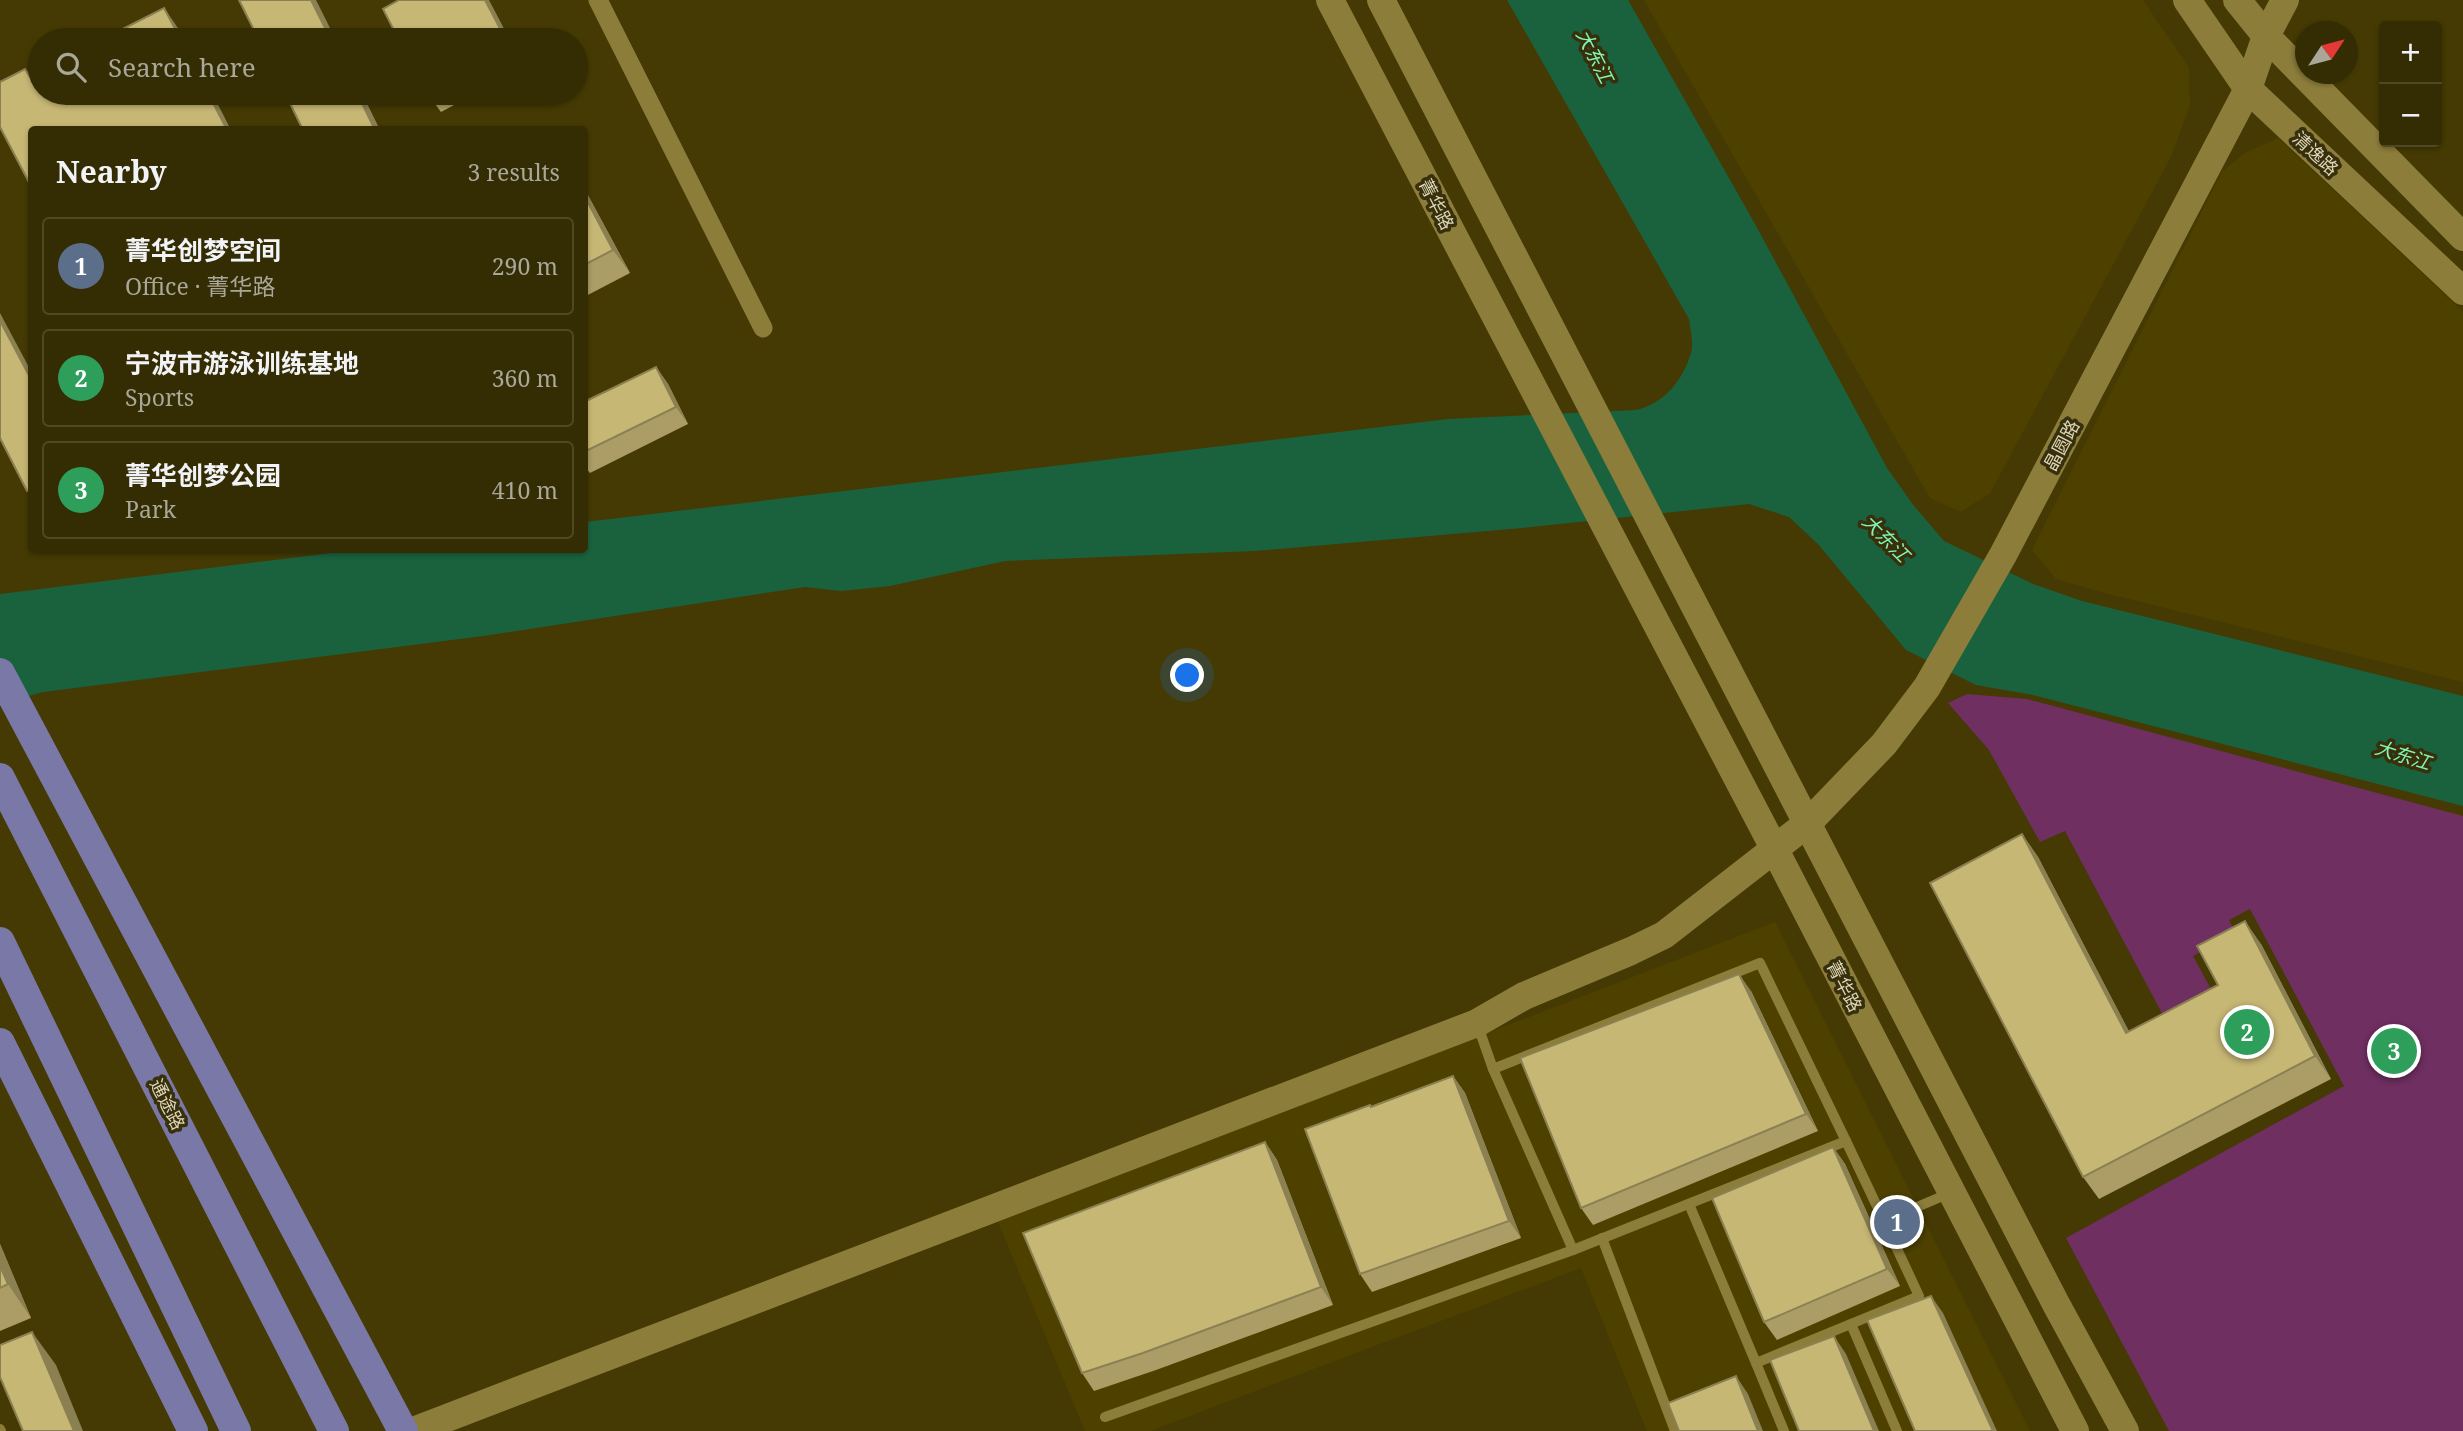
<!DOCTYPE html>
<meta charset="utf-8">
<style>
:root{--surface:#342c02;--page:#3f3811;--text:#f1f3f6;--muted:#a9a799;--line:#4e4824;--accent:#8abfa5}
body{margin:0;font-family:"Noto Serif","Noto Sans SC",serif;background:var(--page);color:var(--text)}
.controls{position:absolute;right:21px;top:21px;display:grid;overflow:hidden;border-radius:7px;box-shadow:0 2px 5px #0004}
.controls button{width:63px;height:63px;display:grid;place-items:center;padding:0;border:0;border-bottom:2px solid var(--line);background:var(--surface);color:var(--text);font:35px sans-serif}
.compass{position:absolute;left:2295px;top:21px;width:63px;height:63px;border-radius:50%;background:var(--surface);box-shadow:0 2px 5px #0004;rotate:54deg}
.you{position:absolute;left:1188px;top:676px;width:24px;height:24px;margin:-18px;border:5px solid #fff;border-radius:50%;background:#1a73e8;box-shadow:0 0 0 10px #1a73e833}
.badge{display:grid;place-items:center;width:46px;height:46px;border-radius:50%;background:var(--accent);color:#fff;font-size:23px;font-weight:700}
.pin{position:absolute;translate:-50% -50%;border:4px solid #fff;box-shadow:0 2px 7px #0006}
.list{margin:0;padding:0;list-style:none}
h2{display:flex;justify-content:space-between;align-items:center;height:91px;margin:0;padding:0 28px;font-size:30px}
h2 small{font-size:23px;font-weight:400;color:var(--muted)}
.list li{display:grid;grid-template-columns:46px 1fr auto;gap:21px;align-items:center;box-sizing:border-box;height:98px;margin:0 14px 14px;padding:0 14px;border:2px solid var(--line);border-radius:7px}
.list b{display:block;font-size:26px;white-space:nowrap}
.list p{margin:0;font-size:23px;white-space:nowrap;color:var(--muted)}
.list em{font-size:23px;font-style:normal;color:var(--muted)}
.icon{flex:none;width:38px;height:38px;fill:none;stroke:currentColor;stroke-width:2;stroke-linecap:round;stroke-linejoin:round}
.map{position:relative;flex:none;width:2463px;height:1431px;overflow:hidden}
.search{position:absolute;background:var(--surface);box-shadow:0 2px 5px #0004;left:28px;top:28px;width:560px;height:77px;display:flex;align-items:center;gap:18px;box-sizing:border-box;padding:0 24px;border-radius:38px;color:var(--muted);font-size:26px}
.panel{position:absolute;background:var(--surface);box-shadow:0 2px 5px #0004;left:28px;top:126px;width:560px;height:427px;border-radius:7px}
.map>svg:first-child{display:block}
.built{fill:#4e4100}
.green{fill:#6f2f61}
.water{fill:#1a623e}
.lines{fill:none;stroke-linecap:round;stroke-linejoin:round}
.lane{stroke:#8c7d3b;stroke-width:10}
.street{stroke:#8c7d3b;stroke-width:19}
.secondary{stroke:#8c7d3b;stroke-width:28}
.primary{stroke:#7978a6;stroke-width:30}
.wall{fill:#ab9d65}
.shaded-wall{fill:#8b8052}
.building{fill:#c7b775;stroke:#8b8052;stroke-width:2}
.labels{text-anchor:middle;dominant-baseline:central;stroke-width:7;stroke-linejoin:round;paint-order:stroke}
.street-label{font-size:18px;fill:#ded7b7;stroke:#38300d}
.water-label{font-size:19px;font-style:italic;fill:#80f8b3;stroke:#38300d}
</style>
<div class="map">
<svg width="2463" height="1431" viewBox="0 0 2463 1431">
<rect width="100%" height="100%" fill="#453a03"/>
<g class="built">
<path d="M1644,0H2143L2189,68L2190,105L2171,157L1990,493L1961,512L1930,498Z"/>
<path d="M2278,138L2463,312V682L2101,592L2056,579L2032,550L2222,172L2245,153Z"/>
<path d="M1775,922L2030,1431H1647L1581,1268L1150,1431H1085L998,1222Z"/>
</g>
<path class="green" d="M1967,694L2027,699L2463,816V1431H2169L2066,1238L2344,1086L2250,909L2229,920L2236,933L2193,956L2212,991L2164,1017L2065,831L2040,842L1989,750L1948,703Z"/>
<path class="water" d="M1507,0H1628L1755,224L1887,468L1914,506L1944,541L2033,584L2082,601L2463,696V806L2033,695L1976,685L1906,650L1818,544L1789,517L1749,504L1522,528L1254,551L1005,561L890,586L841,591L805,587L483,636L43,692L0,704V594L356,550H584L585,522L1448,419L1636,410C1664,404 1683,380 1691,353C1694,343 1690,329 1689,319Z"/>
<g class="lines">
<g class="lane">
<path d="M1478,1026L1493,1069"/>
<path d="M1689,1204L1756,1363L1919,1296L1884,1221"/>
<path d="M1602,1238L1675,1431"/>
<path d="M1573,1250L1493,1069L1760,963L1846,1141"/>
<path d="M1851,1324L1897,1431"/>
<path d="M1756,1363L1784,1431"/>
<path d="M1105,1417L1573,1250L1846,1141L1884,1221L1950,1193"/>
<path d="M0,1429L1,1431"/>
</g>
<path class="street" d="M598,0L763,328"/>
<g class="secondary">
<path d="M1330,0L1774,848L2075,1431"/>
<path d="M1381,0L2056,1304L2125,1431"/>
<path d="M2187,0L2248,89L2463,291"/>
<path d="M2237,0L2266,36L2463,237"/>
<path d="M413,1431L1477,1023L1524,996L1631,951L1664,935L1808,823L1884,744L1927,687L2003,555L2248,89L2266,36L2285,0"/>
</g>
<g class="primary">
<path d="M0,673L403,1431"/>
<path d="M0,778L334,1431"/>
<path d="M0,942L236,1431"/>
<path d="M0,1043L193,1431"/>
</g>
</g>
<g class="wall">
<path d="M427,93H497L476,104L471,96L441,112Z"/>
<path d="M584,188L630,273L584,297Z"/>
<path d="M656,367L668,384L688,424L590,473L584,466V402Z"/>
<path d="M2022,834L2038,857L2129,1032L2218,985L2261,944L2331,1079L2099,1199L2083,1177Z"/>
<path d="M1751,991L1818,1131L1593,1225L1581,1208Z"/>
<path d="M1453,1076L1465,1093L1521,1238L1372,1292L1360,1274L1371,1106Z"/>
<path d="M1265,1142L1277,1160L1333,1305L1156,1370L1094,1391L1082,1373Z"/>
<path d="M1833,1147L1845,1164L1900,1286L1777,1340L1764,1322Z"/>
<path d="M0,1244L31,1318L0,1331Z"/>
</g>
<g class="shaded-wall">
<path d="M311,0H316L336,40H331Z"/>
<path d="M485,0H489L510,40H506Z"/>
<path d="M164,8L180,31L185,40H181Z"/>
<path d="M208,93H212L231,130H227Z"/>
<path d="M357,93H362L380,130H375Z"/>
<path d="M584,188L630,273L613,250L584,195Z"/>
<path d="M0,313L32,373V381L0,321Z"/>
<path d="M656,367L668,384L688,424L676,407Z"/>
<path d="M2022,834L2038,857L2142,1056L2126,1033Z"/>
<path d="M2245,921L2261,944L2331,1079L2315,1056Z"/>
<path d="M1739,974L1751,991L1818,1131L1806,1114Z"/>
<path d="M1453,1076L1465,1093L1521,1238L1509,1221Z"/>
<path d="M1265,1142L1277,1160L1333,1305L1321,1287Z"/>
<path d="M1833,1147L1845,1164L1900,1286L1887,1269Z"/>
<path d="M0,1244L31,1318L8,1284L0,1266Z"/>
<path d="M1931,1296L1943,1313L1997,1431H1993Z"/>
<path d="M32,1332L56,1365L83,1431H74Z"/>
<path d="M1834,1336L1846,1354L1879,1431H1874Z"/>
<path d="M1736,1376L1748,1394L1763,1431H1758Z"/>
</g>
<g class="building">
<path d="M239,0H311L331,40H259Z"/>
<path d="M399,0H485L506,40H399L383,9Z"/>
<path d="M164,8L181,40H101Z"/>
<path d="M25,69L30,77L40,72V93H208L227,130H32V188L0,127V82Z"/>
<path d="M285,93H357L375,130H303Z"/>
<path d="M584,195L613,250L584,265Z"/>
<path d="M0,321L32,381V491H27L0,438Z"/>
<path d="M656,367L676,407L584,452V402Z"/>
<path d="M2022,834L2126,1033L2218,985L2197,946L2245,921L2315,1056L2083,1177L1930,883Z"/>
<path d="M1739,974L1806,1114L1581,1208L1520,1058Z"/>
<path d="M1453,1076L1509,1221L1360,1274L1305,1129L1370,1105L1371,1107Z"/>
<path d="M1265,1142L1321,1287L1143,1353L1082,1373L1023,1233Z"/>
<path d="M1833,1147L1887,1269L1764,1322L1712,1198Z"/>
<path d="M0,1266L8,1284L0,1288Z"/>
<path d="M1931,1296L1993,1431H1915L1867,1320Z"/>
<path d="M32,1332L74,1431H23L0,1377V1345Z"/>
<path d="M1834,1336L1874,1431H1799L1770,1360Z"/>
<path d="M1736,1376L1758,1431H1679L1668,1403Z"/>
</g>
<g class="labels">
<g class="street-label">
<text transform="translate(2316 153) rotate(43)">清逸路</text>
<text transform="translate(1437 204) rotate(63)">菁华路</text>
<text transform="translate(2061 445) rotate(-62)">晶圆路</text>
<text transform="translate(1845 986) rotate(63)">菁华路</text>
<text transform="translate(168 1104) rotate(63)">通途路</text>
</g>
<g class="water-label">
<text transform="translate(1595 56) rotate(63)">大东江</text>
<text transform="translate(1886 538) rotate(45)">大东江</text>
<text transform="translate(2403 755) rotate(17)">大东江</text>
</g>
</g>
</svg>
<div class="controls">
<button>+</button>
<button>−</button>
</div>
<svg class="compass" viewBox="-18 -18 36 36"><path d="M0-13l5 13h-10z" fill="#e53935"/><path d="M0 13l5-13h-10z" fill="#a9a799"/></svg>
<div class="you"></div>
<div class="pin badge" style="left:1897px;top:1222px;background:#5c6f8a">1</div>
<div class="pin badge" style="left:2247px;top:1032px;background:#2e9e5b">2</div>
<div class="pin badge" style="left:2394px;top:1051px;background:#2e9e5b">3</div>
<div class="search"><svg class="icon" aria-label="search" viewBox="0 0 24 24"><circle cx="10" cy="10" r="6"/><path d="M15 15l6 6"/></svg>Search here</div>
<section class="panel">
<h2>Nearby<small>3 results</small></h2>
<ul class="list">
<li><span class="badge" style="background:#5c6f8a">1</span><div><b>菁华创梦空间</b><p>Office · 菁华路</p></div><em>290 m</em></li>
<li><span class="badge" style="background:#2e9e5b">2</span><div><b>宁波市游泳训练基地</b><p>Sports</p></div><em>360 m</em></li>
<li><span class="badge" style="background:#2e9e5b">3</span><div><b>菁华创梦公园</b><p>Park</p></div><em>410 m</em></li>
</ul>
</section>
</div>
